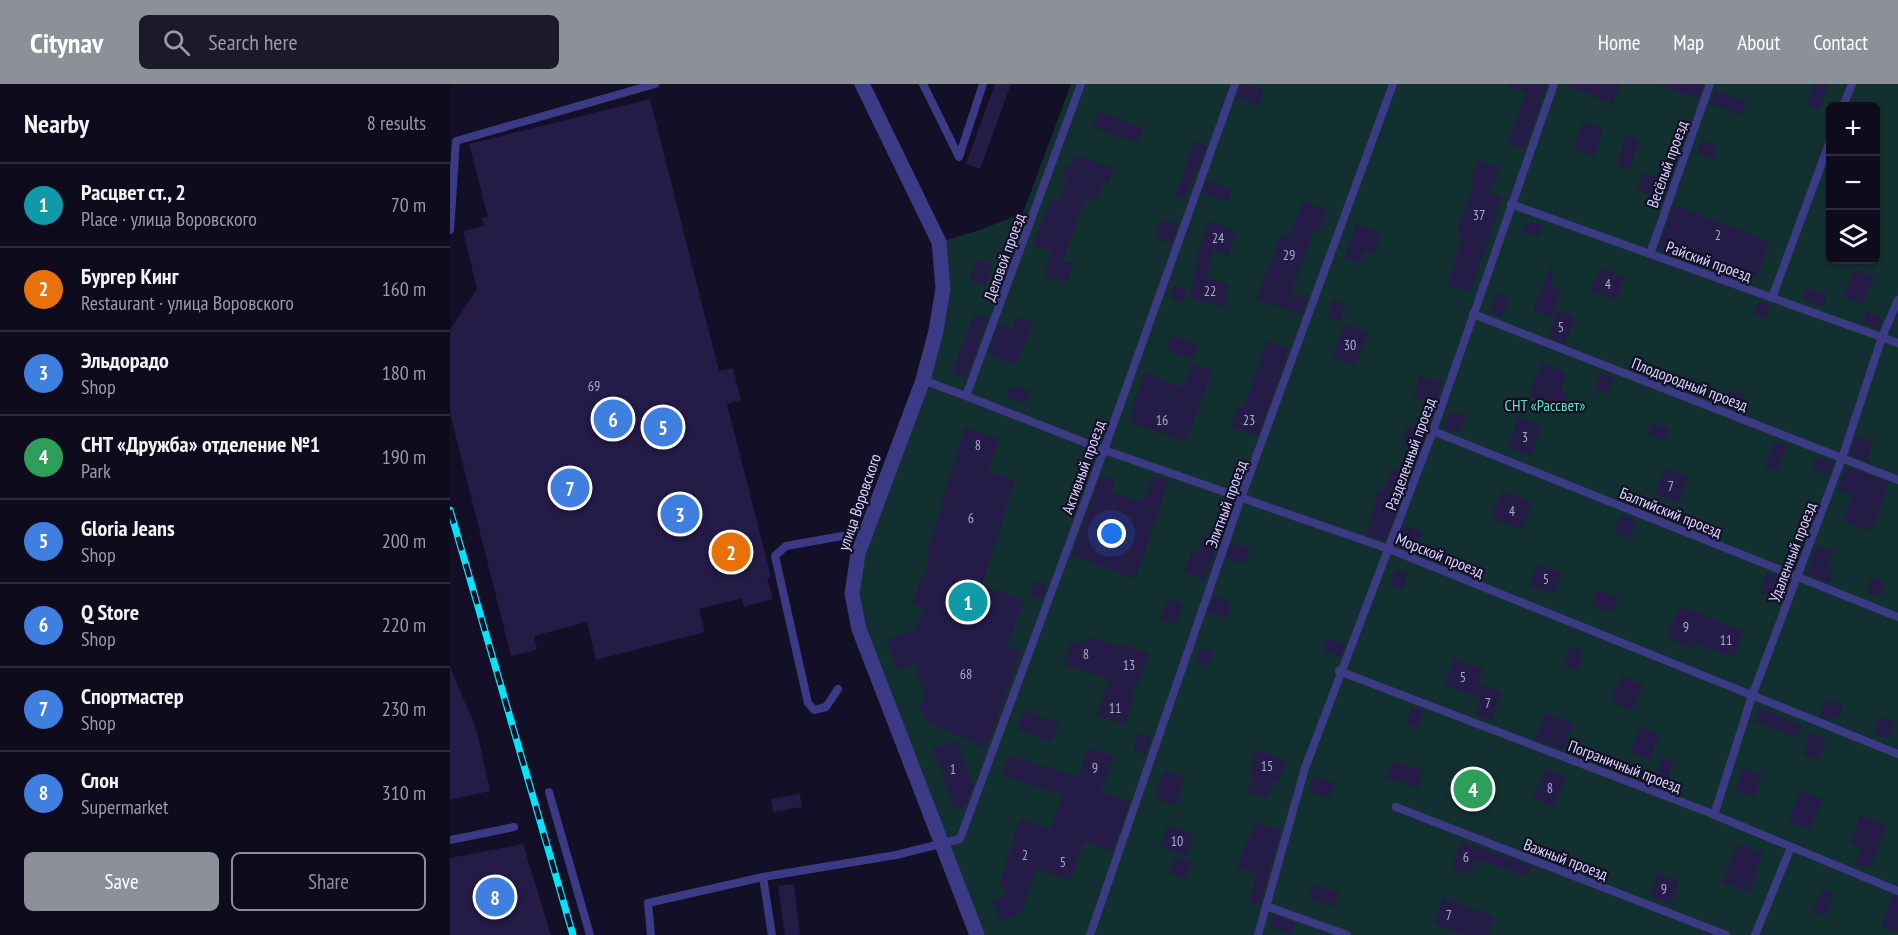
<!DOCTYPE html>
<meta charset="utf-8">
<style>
:root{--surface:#0e0b1c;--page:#1c1929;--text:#f1f3f6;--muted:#9b9ba3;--line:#2e2b3b;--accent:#8c9099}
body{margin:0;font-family:"PT Sans Narrow",sans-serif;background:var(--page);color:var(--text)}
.controls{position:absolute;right:18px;top:18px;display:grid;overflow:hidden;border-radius:9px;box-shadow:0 2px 4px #0004}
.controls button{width:54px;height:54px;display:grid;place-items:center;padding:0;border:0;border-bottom:2px solid var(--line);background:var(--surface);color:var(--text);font:30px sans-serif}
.you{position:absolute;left:662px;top:450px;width:21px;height:21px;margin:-15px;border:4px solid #fff;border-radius:50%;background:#1a73e8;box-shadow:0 0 0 9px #1a73e833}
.badge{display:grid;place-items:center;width:39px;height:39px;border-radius:50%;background:var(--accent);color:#fff;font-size:20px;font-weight:700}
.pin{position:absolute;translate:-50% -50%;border:3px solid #fff;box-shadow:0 2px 6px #0006}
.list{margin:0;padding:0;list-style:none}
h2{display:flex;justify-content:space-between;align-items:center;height:78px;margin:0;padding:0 24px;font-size:26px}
h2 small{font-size:20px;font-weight:400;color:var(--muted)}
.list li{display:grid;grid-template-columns:39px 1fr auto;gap:18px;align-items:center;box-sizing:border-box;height:84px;padding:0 24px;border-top:2px solid var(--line)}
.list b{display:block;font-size:22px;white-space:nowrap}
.list p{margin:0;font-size:20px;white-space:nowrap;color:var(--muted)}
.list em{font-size:20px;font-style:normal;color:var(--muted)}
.actions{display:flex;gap:12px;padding:18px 24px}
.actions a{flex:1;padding:14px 0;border:2px solid var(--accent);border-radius:9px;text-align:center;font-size:21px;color:var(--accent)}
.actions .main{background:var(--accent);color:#fff}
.icon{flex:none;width:33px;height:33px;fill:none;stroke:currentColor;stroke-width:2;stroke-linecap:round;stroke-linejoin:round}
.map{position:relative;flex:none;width:1448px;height:851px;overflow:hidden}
header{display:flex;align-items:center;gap:36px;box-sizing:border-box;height:84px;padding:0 30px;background:var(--accent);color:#fff}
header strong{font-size:28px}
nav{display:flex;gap:33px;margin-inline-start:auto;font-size:21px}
.search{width:420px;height:54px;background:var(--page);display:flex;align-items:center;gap:15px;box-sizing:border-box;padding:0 21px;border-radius:9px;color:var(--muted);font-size:22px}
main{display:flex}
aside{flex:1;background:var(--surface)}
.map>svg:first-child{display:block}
.green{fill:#12302f;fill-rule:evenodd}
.building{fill:#241b47}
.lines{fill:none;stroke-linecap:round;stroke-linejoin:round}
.service{stroke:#3d3a85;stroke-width:8}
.tertiary{stroke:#3d3a85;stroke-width:15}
.rail-casing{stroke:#00e5ff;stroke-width:7}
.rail{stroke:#130f26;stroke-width:4.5;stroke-dasharray:14;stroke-linecap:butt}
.labels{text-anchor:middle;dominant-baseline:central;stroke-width:4.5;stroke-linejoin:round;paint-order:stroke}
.number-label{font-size:14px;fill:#aca6d1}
.street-label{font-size:16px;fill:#d9d4ff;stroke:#130f26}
.park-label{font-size:16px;fill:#5fe0c0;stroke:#130f26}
</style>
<header>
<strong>Citynav</strong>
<div class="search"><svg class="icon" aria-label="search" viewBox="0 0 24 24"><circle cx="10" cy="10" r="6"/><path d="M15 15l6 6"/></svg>Search here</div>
<nav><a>Home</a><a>Map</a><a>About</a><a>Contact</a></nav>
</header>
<main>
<aside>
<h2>Nearby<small>8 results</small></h2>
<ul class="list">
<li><span class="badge" style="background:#0f9aa8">1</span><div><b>Расцвет ст., 2</b><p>Place · улица Воровского</p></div><em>70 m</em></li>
<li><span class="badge" style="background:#e8710a">2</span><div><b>Бургер Кинг</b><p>Restaurant · улица Воровского</p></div><em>160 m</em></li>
<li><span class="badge" style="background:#3f7fe0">3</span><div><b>Эльдорадо</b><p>Shop</p></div><em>180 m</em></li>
<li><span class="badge" style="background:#2e9e5b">4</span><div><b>СНТ «Дружба» отделение №1</b><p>Park</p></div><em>190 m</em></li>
<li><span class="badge" style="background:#3f7fe0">5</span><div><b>Gloria Jeans</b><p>Shop</p></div><em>200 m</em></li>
<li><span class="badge" style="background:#3f7fe0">6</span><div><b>Q Store</b><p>Shop</p></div><em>220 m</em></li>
<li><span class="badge" style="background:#3f7fe0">7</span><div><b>Спортмастер</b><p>Shop</p></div><em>230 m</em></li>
<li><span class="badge" style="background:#3f7fe0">8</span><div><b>Слон</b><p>Supermarket</p></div><em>310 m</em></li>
</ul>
<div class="actions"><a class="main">Save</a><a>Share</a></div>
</aside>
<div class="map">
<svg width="1448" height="851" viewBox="0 0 1448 851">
<rect width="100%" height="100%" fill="#130f26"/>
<path class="green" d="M621,0H1448V851H527L409,545L408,470L486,247L489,158L527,147L573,129ZM1380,22H1426V176H1380Z"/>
<g class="building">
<path d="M545,0H561L530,85L516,80Z"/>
<path d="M791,0L813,5L809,22L787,13Z"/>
<path d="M1060,0H1097L1074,65L1058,59L1076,8L1059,3Z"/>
<path d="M1113,0H1170L1163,20Z"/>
<path d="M1211,0H1254L1248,15L1211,2Z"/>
<path d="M1364,0H1378L1370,25L1357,21Z"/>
<path d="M1264,7L1296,17L1292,31L1260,19Z"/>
<path d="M200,15L269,287L283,284L291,316L277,320L321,493L317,494L323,515L294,523L292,514L249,525L255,548L146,576L137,538L84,552L87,566L61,572L0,329V246L27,205L13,147L34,142L32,134L38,133L19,60Z"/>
<path d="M648,28L693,44L688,59L644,43Z"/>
<path d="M1133,38L1153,45L1144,72L1124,66Z"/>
<path d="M1176,52L1189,56L1180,85L1167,81Z"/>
<path d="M1251,56L1267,62L1263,75L1247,69Z"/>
<path d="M745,57L757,62L734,116L725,112Z"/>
<path d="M625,71L664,85L658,99L653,97L646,117L636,114L613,177L623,180L617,199L594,192L601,168L582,161L601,115L609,117L617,95L612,93L617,79L622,81Z"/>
<path d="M1028,76L1049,84L1040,109L1052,113L1021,208L997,201L1013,151L1006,149L1024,98L1020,97Z"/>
<path d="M1193,89L1219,98L1213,116L1187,106Z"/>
<path d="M757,97L782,106L778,117L752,109Z"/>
<path d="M853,117L877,127L869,148L864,146L841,209L858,215L852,230L806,215L832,150L839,153Z"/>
<path d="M1224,121L1320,158L1306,194L1286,188L1284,194L1208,165Z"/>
<path d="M712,135L728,141L721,160L705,154Z"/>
<path d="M758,137L786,147L778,171L763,166L756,194L779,200L773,223L739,214L750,162Z"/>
<path d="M1075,137L1093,142L1089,153L1071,148Z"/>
<path d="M906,140L931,150L923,170L914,166L910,179L894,174Z"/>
<path d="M526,175L542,181L536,201L519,195Z"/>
<path d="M1102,180V201L1112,206L1101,234L1083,226Z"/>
<path d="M1149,184L1175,193L1167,216L1141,207Z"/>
<path d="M1404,185L1424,193L1412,221L1393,213Z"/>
<path d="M724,201L737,206L733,218L720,214Z"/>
<path d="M1356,204L1377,211L1373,223L1352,215Z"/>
<path d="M1046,209L1059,213L1052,233L1040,229Z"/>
<path d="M883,216L896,221L890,238L877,233Z"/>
<path d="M1308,217L1320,221L1315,235L1303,231Z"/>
<path d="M1108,226L1125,233L1115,260L1098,253Z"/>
<path d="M1417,228L1432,234L1428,245L1413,239Z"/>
<path d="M524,230L538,235L516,294L502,289Z"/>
<path d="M566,233L584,239L566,281L538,269L549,239L563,244Z"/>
<path d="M895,240L918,249L905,282L882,273Z"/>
<path d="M721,251L748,261L743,275L716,266Z"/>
<path d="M817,257L839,265L808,352L781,343L788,321L794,323Z"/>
<path d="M1092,278L1117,289L1110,306L1118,310L1112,325L1078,311Z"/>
<path d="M742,279L762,287L736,357L679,338L693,289L733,303Z"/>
<path d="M1150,288L1164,294L1157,310L1144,304Z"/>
<path d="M969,292L992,298L986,319L964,313Z"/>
<path d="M560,301L580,307L575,319L556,313Z"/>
<path d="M1279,307L1296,312L1291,327L1274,321Z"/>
<path d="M1000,327L1016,332L1010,349L994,344Z"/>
<path d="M1068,334L1091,341L1081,372L1058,364Z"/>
<path d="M1202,340L1219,345L1215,357L1198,351Z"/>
<path d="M957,341L976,347L971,363L952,356Z"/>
<path d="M515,343L549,355L538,388L565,396L532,501L574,517L557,562L571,568L536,664L480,639L469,625L475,612L465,579L448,586L436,556L466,545L473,524L462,520L480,473L476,472Z"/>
<path d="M1405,352L1423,357L1417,377L1400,371Z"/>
<path d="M1324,357L1337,361L1328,387L1315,383Z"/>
<path d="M1366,373L1384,378L1379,391L1362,387Z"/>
<path d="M1395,382L1439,399L1422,447L1393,437L1402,411L1389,407Z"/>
<path d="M942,384L960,391L935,457L916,451L928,405L933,407Z"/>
<path d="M1214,385L1238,393L1229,419L1205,410Z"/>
<path d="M651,391L665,395L661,408L693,418L702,392L718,397L685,495L622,471Z"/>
<path d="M1052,407L1082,419L1072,446L1041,434Z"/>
<path d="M1170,431L1186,436L1180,454L1164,449Z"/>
<path d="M954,441L973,448L967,466L947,459Z"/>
<path d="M754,452L770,456L754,496L734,488L742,468L748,471Z"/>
<path d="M782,459L800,464L795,480L776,474Z"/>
<path d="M1368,462L1384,468L1377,486L1384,489L1380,499L1357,490Z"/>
<path d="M1087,480L1112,488L1104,510L1080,502Z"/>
<path d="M945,485L958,489L953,505L940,501Z"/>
<path d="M1316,489L1334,496L1328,514L1310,508Z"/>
<path d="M1422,493L1435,499L1429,513L1416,508Z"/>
<path d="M585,497L597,502L592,515L580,511Z"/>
<path d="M1147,506L1168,513L1163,529L1142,522Z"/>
<path d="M764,512L781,519L776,535L758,528Z"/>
<path d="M718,514L733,520L725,541L710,535Z"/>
<path d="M1229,522L1294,547L1284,573L1245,559L1243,564L1217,554Z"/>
<path d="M642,553L671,563L672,559L699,570L681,615L684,616L675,641L646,631L659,595L614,580L621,558L630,560Z"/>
<path d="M877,554L895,560L890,573L873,567Z"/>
<path d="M1120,563L1133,567L1127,586L1114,581Z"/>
<path d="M750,564L763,568L758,582L745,577Z"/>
<path d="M1003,574L1033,585L1028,600L1052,608L1042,637L1025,631L1031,614L994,601Z"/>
<path d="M0,583L27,647L40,707L0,716Z"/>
<path d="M1172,592L1193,601L1182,626L1161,618Z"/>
<path d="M1376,615L1393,621L1388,634L1383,633L1382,636L1370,632Z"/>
<path d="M962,623L974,627L968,644L956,640Z"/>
<path d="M1310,624L1352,642L1347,654L1305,637Z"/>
<path d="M573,626L609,640L602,658L567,645Z"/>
<path d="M1095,629L1123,640L1113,666L1085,655Z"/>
<path d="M1429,633L1444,638L1438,655L1423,650Z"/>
<path d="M1190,643L1209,651L1200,676L1180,668Z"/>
<path d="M1360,648L1376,655L1369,675L1353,670Z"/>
<path d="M687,649L701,653L696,670L683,666Z"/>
<path d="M507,657L523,702L516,721L504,725L483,665Z"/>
<path d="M638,664L664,672L651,708L680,718L663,767L634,757L621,796L586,785L572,828L551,838L542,817L556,811L550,798L570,735L601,745L613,711L552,691L558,671L628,694Z"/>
<path d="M806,666L836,676L828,699L823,697L818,714L798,708L804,690L799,689Z"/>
<path d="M1212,673L1224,677L1217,697L1206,693Z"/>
<path d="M943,677L974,687L968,704L937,694Z"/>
<path d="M1293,684L1312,690L1304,713L1285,707Z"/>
<path d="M1096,685L1116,693L1104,723L1083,714Z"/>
<path d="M714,686L735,693L726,722L705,715Z"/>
<path d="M863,692L884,699L879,714L858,707Z"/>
<path d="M1350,707L1372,715L1360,746L1338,738Z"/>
<path d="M350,710L352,723L323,728L321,715Z"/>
<path d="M1410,732L1436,741L1420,785L1405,780L1411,763L1400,759Z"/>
<path d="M805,738L831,746L810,820L799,817L807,790L787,784Z"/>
<path d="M718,741L744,750L737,772L710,763Z"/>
<path d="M1011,757L1081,782L1077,792L1025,775L1020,790L1002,784Z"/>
<path d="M73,760L101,851H0V774Z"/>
<path d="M1288,760L1313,769L1300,808L1272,799Z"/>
<path d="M725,773L740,778L735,795L720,789Z"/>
<path d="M1207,790L1229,798L1221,820L1199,812Z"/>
<path d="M344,800L350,851H335L328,802Z"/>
<path d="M863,801L889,809L884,823L858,814Z"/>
<path d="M1371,805L1383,809L1376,832L1363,828Z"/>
<path d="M1442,811L1448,813V848L1431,842Z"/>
<path d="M993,813L1044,833L1038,851H1015L984,840Z"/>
<path d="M823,831L845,839L841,851L819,843Z"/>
</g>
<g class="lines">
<g class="service">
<path d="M473,0L509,73L533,0"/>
<path d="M1393,22L1402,0"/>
<path d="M1061,120L1448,259"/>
<path d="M0,146L6,57L205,0"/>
<path d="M1200,170L1260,0"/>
<path d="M1322,214L1380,57"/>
<path d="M1023,230L1448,396"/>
<path d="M473,296L516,312L631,0"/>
<path d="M516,312L654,366L939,465L1448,670"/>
<path d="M983,347L1448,533"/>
<path d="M889,587L1255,727L1448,807"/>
<path d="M388,605L376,623L364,626L358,619L325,472L336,462L392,452"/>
<path d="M99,708L140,851"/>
<path d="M946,723L1276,851"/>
<path d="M1264,731L1302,612L1392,374L1432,253L1448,216"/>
<path d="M0,756L64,743"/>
<path d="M313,793L322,851"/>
<path d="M816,822L897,851"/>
<path d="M201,851L198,819L313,793L446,771L510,755L654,366L785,0"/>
<path d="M640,851L791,414L943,0"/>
<path d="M808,851L855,684L983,347L1104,0"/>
<path d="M1305,851L1341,763"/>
</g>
<path class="tertiary" d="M412,0L489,158L493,204L486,247L473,296L408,470L402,510L409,545L527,851"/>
<defs>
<path id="rail" d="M0,426L123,851"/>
</defs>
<use href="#rail" class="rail-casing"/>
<use href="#rail" class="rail"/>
</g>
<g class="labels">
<g class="number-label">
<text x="1029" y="131">37</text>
<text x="1268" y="151">2</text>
<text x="768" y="154">24</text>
<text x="839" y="171">29</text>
<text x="1158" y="200">4</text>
<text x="760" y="207">22</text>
<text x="1111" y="243">5</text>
<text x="900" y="261">30</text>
<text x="144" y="302">69</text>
<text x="712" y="336">16</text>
<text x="799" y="336">23</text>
<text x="1075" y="353">3</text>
<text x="528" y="361">8</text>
<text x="1221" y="402">7</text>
<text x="1062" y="427">4</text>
<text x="521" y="434">6</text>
<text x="1096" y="495">5</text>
<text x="1236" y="543">9</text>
<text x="1276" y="556">11</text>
<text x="636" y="570">8</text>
<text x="679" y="581">13</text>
<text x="516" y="590">68</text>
<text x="1013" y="593">5</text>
<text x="1038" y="619">7</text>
<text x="665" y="624">11</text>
<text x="817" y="682">15</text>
<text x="645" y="684">9</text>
<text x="503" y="685">1</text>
<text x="1100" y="704">8</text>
<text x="727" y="757">10</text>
<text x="575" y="771">2</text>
<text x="1016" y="773">6</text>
<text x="613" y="778">5</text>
<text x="1214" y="805">9</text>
<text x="999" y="831">7</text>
</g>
<g class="street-label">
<text transform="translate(1217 80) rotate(-70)">Весёлый проезд</text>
<text transform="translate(554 173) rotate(-70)">Деловой проезд</text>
<text transform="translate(1259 177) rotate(20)">Райский проезд</text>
<text transform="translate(1240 300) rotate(21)">Плодородный проезд</text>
<text transform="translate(960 370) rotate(-70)">Разделенный проезд</text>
<text transform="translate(633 383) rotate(-70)">Активный проезд</text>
<text transform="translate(409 418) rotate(-71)">улица Воровского</text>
<text transform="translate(776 420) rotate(-70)">Элитный проезд</text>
<text transform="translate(1221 428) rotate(22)">Балтийский проезд</text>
<text transform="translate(1342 468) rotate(-69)">Удаленный проезд</text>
<text transform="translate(990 471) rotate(22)">Морской проезд</text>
<text transform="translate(1175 682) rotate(21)">Пограничный проезд</text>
<text transform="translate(1116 775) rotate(21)">Важный проезд</text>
</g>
<g class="park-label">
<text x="1095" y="321">СНТ «Рассвет»</text>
</g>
</g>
</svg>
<div class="controls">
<button>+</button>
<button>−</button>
<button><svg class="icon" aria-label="layers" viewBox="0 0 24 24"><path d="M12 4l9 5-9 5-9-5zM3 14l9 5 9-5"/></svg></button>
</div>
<div class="you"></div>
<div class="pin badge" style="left:518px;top:518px;background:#0f9aa8">1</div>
<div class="pin badge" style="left:281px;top:468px;background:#e8710a">2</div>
<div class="pin badge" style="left:230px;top:430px;background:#3f7fe0">3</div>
<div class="pin badge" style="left:1023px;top:705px;background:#2e9e5b">4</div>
<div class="pin badge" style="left:213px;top:343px;background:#3f7fe0">5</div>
<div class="pin badge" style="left:163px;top:335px;background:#3f7fe0">6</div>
<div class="pin badge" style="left:120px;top:404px;background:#3f7fe0">7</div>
<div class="pin badge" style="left:45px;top:813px;background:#3f7fe0">8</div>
</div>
</main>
